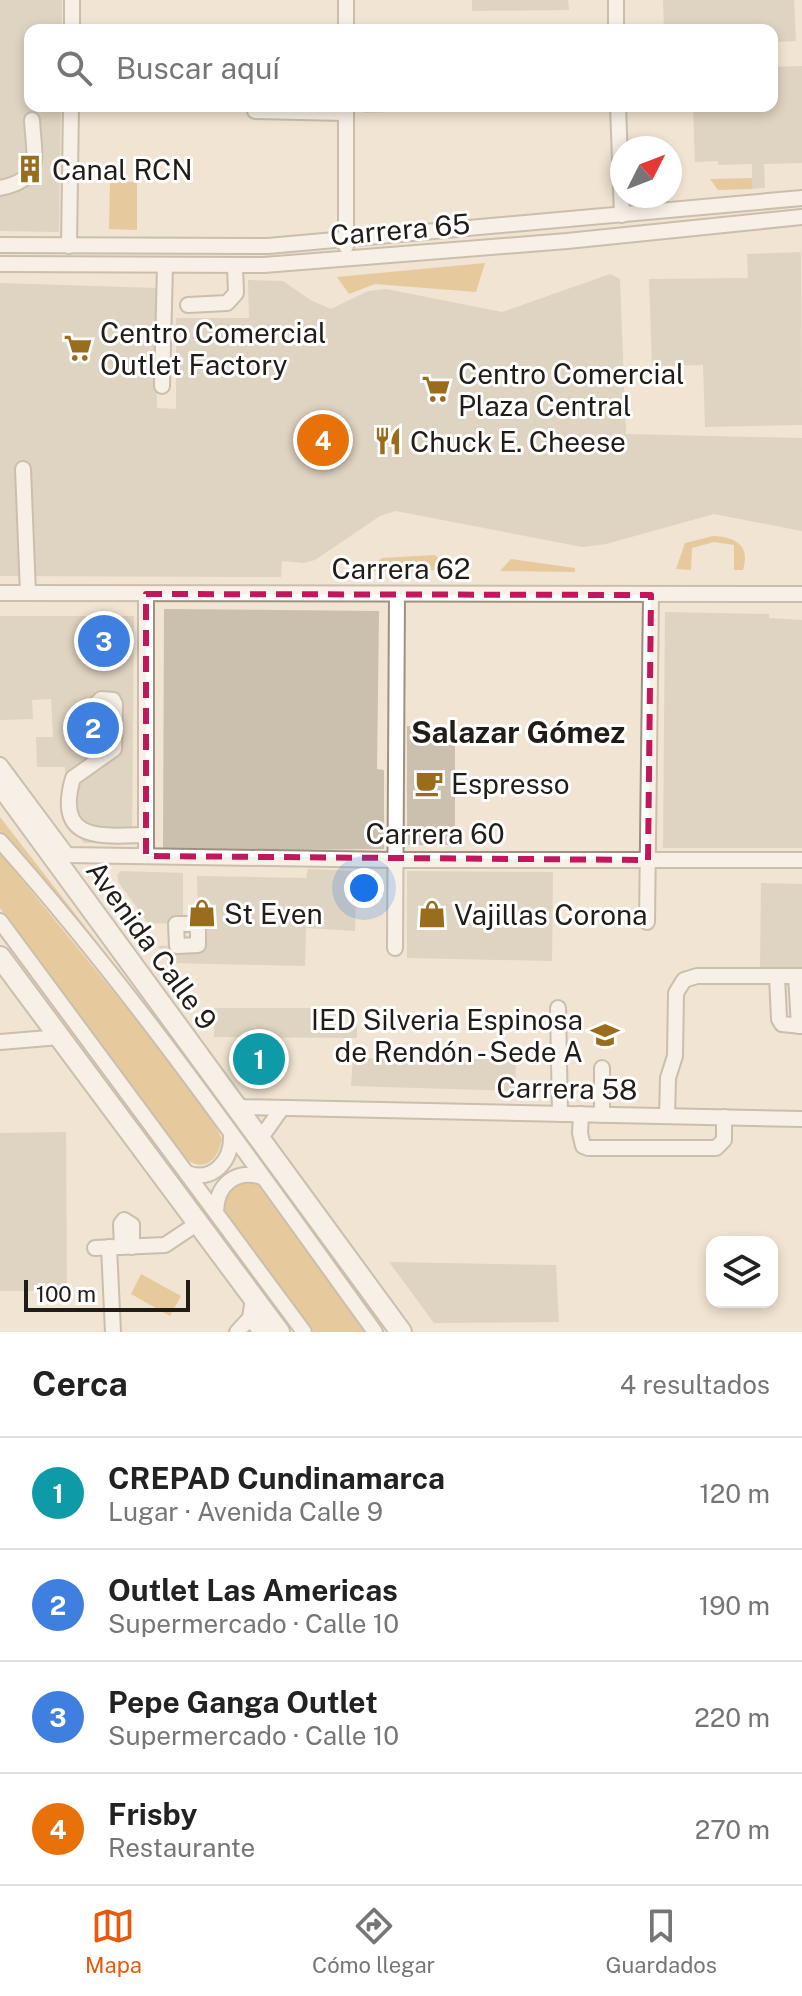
<!DOCTYPE html>
<html lang="es">
<meta charset="utf-8">
<style>
:root{--surface:#fff;--page:#f2f2f2;--text:#222;--muted:#767676;--line:#e0e0e0;--accent:#ea580c}
body{margin:0;font-family:"Public Sans",sans-serif;background:var(--page);color:var(--text)}
.controls{position:absolute;right:24px;bottom:24px;display:grid;overflow:hidden;border-radius:16px;box-shadow:0 4px 12px #0003}
.controls button{width:72px;height:72px;display:grid;place-items:center;padding:0;border:0;border-bottom:2px solid var(--line);background:var(--surface);color:var(--text);font:40px sans-serif}
.compass{position:absolute;left:610px;top:136px;width:72px;height:72px;border-radius:50%;background:var(--surface);box-shadow:0 4px 12px #0003;rotate:48deg}
.scale{position:absolute;left:24px;bottom:20px;width:166px;box-sizing:border-box;padding-left:8px;border:4px solid #211c16;border-top:0;font-size:22px;line-height:28px;white-space:nowrap;color:#211c16;-webkit-text-stroke:6px #fff;paint-order:stroke}
.you{position:absolute;left:364px;top:888px;width:28px;height:28px;margin:-20px;border:6px solid #fff;border-radius:50%;background:#1a73e8;box-shadow:0 0 0 12px #1a73e833}
.badge{display:grid;place-items:center;width:52px;height:52px;border-radius:50%;background:var(--accent);color:#fff;font-size:26px;font-weight:700}
.pin{position:absolute;translate:-50% -50%;border:4px solid #fff;box-shadow:0 2px 8px #0006}
.list{margin:0;padding:0;list-style:none}
h2{display:flex;justify-content:space-between;align-items:center;height:104px;margin:0;padding:0 32px;font-size:34px}
h2 small{font-size:26px;font-weight:400;color:var(--muted)}
.list li{display:grid;grid-template-columns:52px 1fr auto;gap:24px;align-items:center;box-sizing:border-box;height:112px;padding:0 32px;border-top:2px solid var(--line)}
.list b{display:block;font-size:30px;white-space:nowrap}
.list p{margin:0;font-size:26px;white-space:nowrap;color:var(--muted)}
.list em{font-size:26px;font-style:normal;color:var(--muted)}
.icon{flex:none;width:44px;height:44px;fill:none;stroke:currentColor;stroke-width:2;stroke-linecap:round;stroke-linejoin:round}
.map{position:relative;flex:none;width:802px;height:1332px;overflow:hidden}
.search{position:absolute;background:var(--surface);box-shadow:0 4px 12px #0003;left:24px;right:24px;top:24px;height:88px;display:flex;align-items:center;gap:20px;box-sizing:border-box;padding:0 28px;border-radius:16px;color:var(--muted);font-size:30px}
.sheet{height:552px;background:var(--surface)}
nav{display:flex;justify-content:space-around;align-items:center;box-sizing:border-box;height:112px;border-top:2px solid var(--line);background:var(--surface);font-size:22px;color:var(--muted)}
nav a{display:grid;justify-items:center;gap:4px}
nav .on{color:var(--accent)}
.map>svg:first-child{display:block}
.green{fill:#daaa60}
.building{fill:#cbbfad}
.lines{fill:none;stroke-linecap:round;stroke-linejoin:round}
.minor-casing{stroke:#9d9180;stroke-width:18}
.highway-casing{stroke:#9d9180;stroke-width:24}
.minor{stroke:#fff;stroke-width:14}
.highway{stroke:#fff;stroke-width:20}
.marked{fill:none;stroke:#c2185b;stroke-width:6;stroke-dasharray:16 10;stroke-linejoin:round}
.labels{text-anchor:middle;dominant-baseline:central;stroke-width:6;stroke-linejoin:round;paint-order:stroke}
.poi-label{font-size:28px;fill:#211c16;stroke:#fff;text-anchor:start}
.street-label{font-size:28px;fill:#211c16;stroke:#fff}
.neighbourhood-label{font-size:30px;font-weight:bold;fill:#211c16;stroke:#fff}
</style>
<div class="map">
<svg width="802" height="1332" viewBox="0 0 802 1332">
<rect width="100%" height="100%" fill="#f1e4d2"/>
<g class="green">
<path d="M752,178V189L718,190L710,179Z"/>
<path d="M110,181L137,182V230L109,229Z"/>
<path d="M485,263L476,292L375,284L349,294L337,277Z"/>
<path d="M713,536C735,537 751,545 743,570H734V545L714,542L692,548L691,570L676,569L685,543Z"/>
<path d="M435,555L448,570L367,571L382,558Z"/>
<path d="M511,559L575,568V572L500,571Z"/>
<path d="M0,817L100,946L0,831Z"/>
<path d="M0,853L157,1045L216,1127L222,1139C218,1159 206,1173 185,1159L0,908Z"/>
<path d="M256,1180L366,1332H314L222,1209L223,1199L235,1184Z"/>
<path d="M141,1274L181,1296L170,1316L131,1294Z"/>
</g>
<g class="building">
<path d="M0,0H62V30H30V106H61L59,232L0,231Z"/>
<path d="M472,0H568L569,10L472,11Z"/>
<path d="M663,0H794L796,41L772,42V30H664Z"/>
<path d="M802,66V163L764,164L765,188L752,189V164L718,165V161L695,162L693,106H772V67Z"/>
<path d="M364,106H469V109L364,113Z"/>
<path d="M801,252L802,425L705,427L703,365L652,366L649,279L748,278L747,254Z"/>
<path d="M610,274L620,279L626,434L802,438V531L714,514L606,544L582,547L396,511L380,516L315,560L303,563L282,561L281,577L0,576V283L156,288L157,408L176,409V318H249L248,280L283,281L312,301L331,309L368,291L386,289L502,312Z"/>
<path d="M164,609L379,611L377,769L384,770V849L163,851Z"/>
<path d="M665,612L769,614V618L802,620V848H663Z"/>
<path d="M0,616H134L132,841L84,843L66,818L65,767H37L36,737H53L51,699L32,700L33,719L0,720Z"/>
<rect x="407" y="726" width="48" height="119"/>
<path d="M308,869L357,871L355,931L306,928L305,966L170,963L158,946L198,945L197,876L306,878Z"/>
<path d="M121,871L183,873V924L148,923L119,883L117,875Z"/>
<path d="M407,871L553,872L552,961L407,958Z"/>
<path d="M761,883L802,884V968L760,967Z"/>
<path d="M214,1008H339V1024H357V1038L214,1037Z"/>
<path d="M249,1046L270,1047L269,1073L248,1072Z"/>
<path d="M353,1058L516,1059L515,1091L351,1086Z"/>
<path d="M66,1132L67,1291H0V1133Z"/>
<path d="M389,1262L556,1265L559,1322L434,1323Z"/>
</g>
<g class="lines">
<defs>
<g id="minor">
<path d="M616,0V30"/>
<path d="M72,30V0"/>
<path d="M346,30V0"/>
<path d="M346,106V246"/>
<path d="M618,106L622,215"/>
<path d="M255,111L346,113"/>
<path d="M0,188C44,179 34,158 32,120"/>
<path d="M0,245L268,246L802,198"/>
<path d="M69,246L71,106"/>
<path d="M0,264L264,265L567,241L802,217"/>
<path d="M188,305L227,303L236,293L235,266"/>
<path d="M162,386L165,265"/>
<path d="M23,469L28,593"/>
<path d="M0,593L802,594"/>
<path d="M146,594V856"/>
<path d="M95,761L96,704L101,699L113,700L115,704L114,749L73,778C54,843 102,836 146,835"/>
<path d="M0,765L67,855L395,860H802"/>
<path d="M0,841C137,995 254,1165 375,1332"/>
<path d="M0,921L304,1332"/>
<path d="M647,922L651,595"/>
<path d="M176,924H198V945L177,946Z"/>
<path d="M395,948L397,594"/>
<path d="M777,976L779,1019L782,1024L802,1026"/>
<path d="M796,976L799,1026"/>
<path d="M558,1008L560,1114"/>
<path d="M0,1042L60,1037"/>
<path d="M602,1068V1115"/>
<path d="M237,1107L802,1119"/>
<path d="M581,1114L580,1133L583,1146L588,1148H716L724,1140V1117"/>
<path d="M667,1116L668,1078L675,1056L676,993L684,980L697,976H802"/>
<path d="M260,1139L282,1108"/>
<path d="M187,1173C212,1183 232,1161 231,1136"/>
<path d="M216,1211C217,1184 236,1169 262,1177"/>
<path d="M109,1247L113,1332"/>
<path d="M122,1247L121,1224L124,1220L132,1225V1247"/>
<path d="M95,1248L165,1245L198,1223"/>
<path d="M250,1318L261,1332"/>
<path d="M237,1332L250,1318L253,1298"/>
</g>
<g id="highway">
<path d="M0,784L401,1332"/>
<path d="M0,957L279,1332"/>
</g>
</defs>
<use href="#minor" class="minor-casing"/>
<use href="#highway" class="highway-casing"/>
<use href="#minor" class="minor"/>
<use href="#highway" class="highway"/>
</g>
<path d="M0 0H802V1332H0ZM146,594L651,595L648,860L146,856Z" fill="#f1e4d2" fill-opacity=".55" fill-rule="evenodd"/>
<path class="marked" d="M146,594L651,595L648,860L146,856Z"/>
<defs>
<symbol id="building-bare" viewBox="-9 -9 18 18"><path d="M-4-6H4V6H1V3H-1V6H-4ZM-2.5-4.3h1.7v1.8h-1.7ZM.8-4.3h1.7v1.8H.8ZM-2.5-1h1.7V.8h-1.7ZM.8-1h1.7V.8H.8Z" fill="#996d1b" stroke="#fff" stroke-width="2.5" paint-order="stroke"/></symbol>
<symbol id="supermarket-bare" viewBox="-9 -9 18 18"><path d="M-6-5.5h2.5l.6 2H6L4.5 2H-2.5L-4.4-4H-6ZM-1.5 3.2a1.3 1.3 0 1 0 .1 0ZM3 3.2a1.3 1.3 0 1 0 .1 0Z" fill="#996d1b" stroke="#fff" stroke-width="2.5" paint-order="stroke"/></symbol>
<symbol id="restaurant-bare" viewBox="-9 -9 18 18"><path d="M-5-6h1v4h1v-4h1v4h1v-4h1v5L-1.5 .5V6h-2V.5L-5-1ZM5-6V6H3V1.5H1.5Q1.5-4 5-6Z" fill="#996d1b" stroke="#fff" stroke-width="2.5" paint-order="stroke"/></symbol>
<symbol id="cafe-bare" viewBox="-9 -9 18 18"><path d="M-5.5-4.5H6V0H3Q3 3.5 0 3.5H-2.5Q-5.5 3.5-5.5 0ZM3-3.2v2h1.7v-2ZM-6 4.5H4V6H-6Z" fill="#996d1b" stroke="#fff" stroke-width="2.5" paint-order="stroke"/></symbol>
<symbol id="shop-bare" viewBox="-9 -9 18 18"><path d="M-5-2.5h2.3a2.7 3.5 0 0 1 5.4 0H5L5.5 6h-11ZM-1.5-2.5h3a1.5 2.3 0 0 0-3 0Z" fill="#996d1b" stroke="#fff" stroke-width="2.5" paint-order="stroke"/></symbol>
<symbol id="school-bare" viewBox="-9 -9 18 18"><path d="M0-5L7-2L0 1L-7-2ZM-4 1L0 2.5L4 1V4Q0 6-4 4Z" fill="#996d1b" stroke="#fff" stroke-width="2.5" paint-order="stroke"/></symbol>
</defs>
<g fill-rule="evenodd">
<use href="#building-bare" x="10" y="149" width="40" height="40"/>
<use href="#supermarket-bare" x="58" y="328" width="40" height="40"/>
<use href="#supermarket-bare" x="416" y="369" width="40" height="40"/>
<use href="#restaurant-bare" x="368" y="421" width="40" height="40"/>
<use href="#cafe-bare" x="409" y="763" width="40" height="40"/>
<use href="#shop-bare" x="182" y="893" width="40" height="40"/>
<use href="#shop-bare" x="412" y="894" width="40" height="40"/>
<use href="#school-bare" x="585" y="1015" width="40" height="40"/>
</g>
<g class="labels">
<g class="poi-label">
<text x="52" y="169">Canal RCN</text>
<text x="100" y="332">Centro Comercial<tspan x="100" dy="32">Outlet Factory</tspan></text>
<text x="458" y="373">Centro Comercial<tspan x="458" dy="32">Plaza Central</tspan></text>
<text x="410" y="441">Chuck E. Cheese</text>
<text x="451" y="783">Espresso</text>
<text x="224" y="913">St Even</text>
<text x="454" y="914">Vajillas Corona</text>
<text x="583" y="1019" text-anchor="end">IED Silveria Espinosa<tspan x="583" dy="32">de Rendón - Sede A</tspan></text>
</g>
<g class="street-label">
<text transform="translate(400 229) rotate(-5)">Carrera 65</text>
<text x="401" y="568">Carrera 62</text>
<text x="435" y="833">Carrera 60</text>
<text transform="translate(152 945) rotate(54)">Avenida Calle 9</text>
<text transform="translate(567 1088) rotate(1)">Carrera 58</text>
</g>
<g class="neighbourhood-label">
<text x="518" y="732">Salazar Gómez</text>
</g>
</g>
</svg>
<div class="controls">
<button><svg class="icon" aria-label="layers" viewBox="0 0 24 24"><path d="M12 4l9 5-9 5-9-5zM3 14l9 5 9-5"/></svg></button>
</div>
<svg class="compass" viewBox="-18 -18 36 36"><path d="M0-13l5 13h-10z" fill="#e53935"/><path d="M0 13l5-13h-10z" fill="#767676"/></svg>
<div class="scale">100 m</div>
<div class="you"></div>
<div class="pin badge" style="left:259px;top:1059px;background:#0f9aa8">1</div>
<div class="pin badge" style="left:93px;top:728px;background:#3f7fe0">2</div>
<div class="pin badge" style="left:104px;top:641px;background:#3f7fe0">3</div>
<div class="pin badge" style="left:323px;top:440px;background:#e8710a">4</div>
<div class="search"><svg class="icon" aria-label="search" viewBox="0 0 24 24"><circle cx="10" cy="10" r="6"/><path d="M15 15l6 6"/></svg>Buscar aquí</div>
</div>
<section class="sheet">
<h2>Cerca<small>4 resultados</small></h2>
<ul class="list">
<li><span class="badge" style="background:#0f9aa8">1</span><div><b>CREPAD Cundinamarca</b><p>Lugar · Avenida Calle 9</p></div><em>120 m</em></li>
<li><span class="badge" style="background:#3f7fe0">2</span><div><b>Outlet Las Americas</b><p>Supermercado · Calle 10</p></div><em>190 m</em></li>
<li><span class="badge" style="background:#3f7fe0">3</span><div><b>Pepe Ganga Outlet</b><p>Supermercado · Calle 10</p></div><em>220 m</em></li>
<li><span class="badge" style="background:#e8710a">4</span><div><b>Frisby</b><p>Restaurante</p></div><em>270 m</em></li>
</ul>
</section>
<nav>
<a class="on"><svg class="icon" aria-label="map" viewBox="0 0 24 24"><path d="M3 6l6-2 6 2 6-2v14l-6 2-6-2-6 2zM9 4v14M15 6v14"/></svg>Mapa</a>
<a><svg class="icon" aria-label="directions" viewBox="0 0 24 24"><path d="M12 3l9 9-9 9-9-9zM9 14v-3h6M13 9l2 2-2 2"/></svg>Cómo llegar</a>
<a><svg class="icon" aria-label="saved" viewBox="0 0 24 24"><path d="M7 4h10v16l-5-4-5 4z"/></svg>Guardados</a>
</nav>
